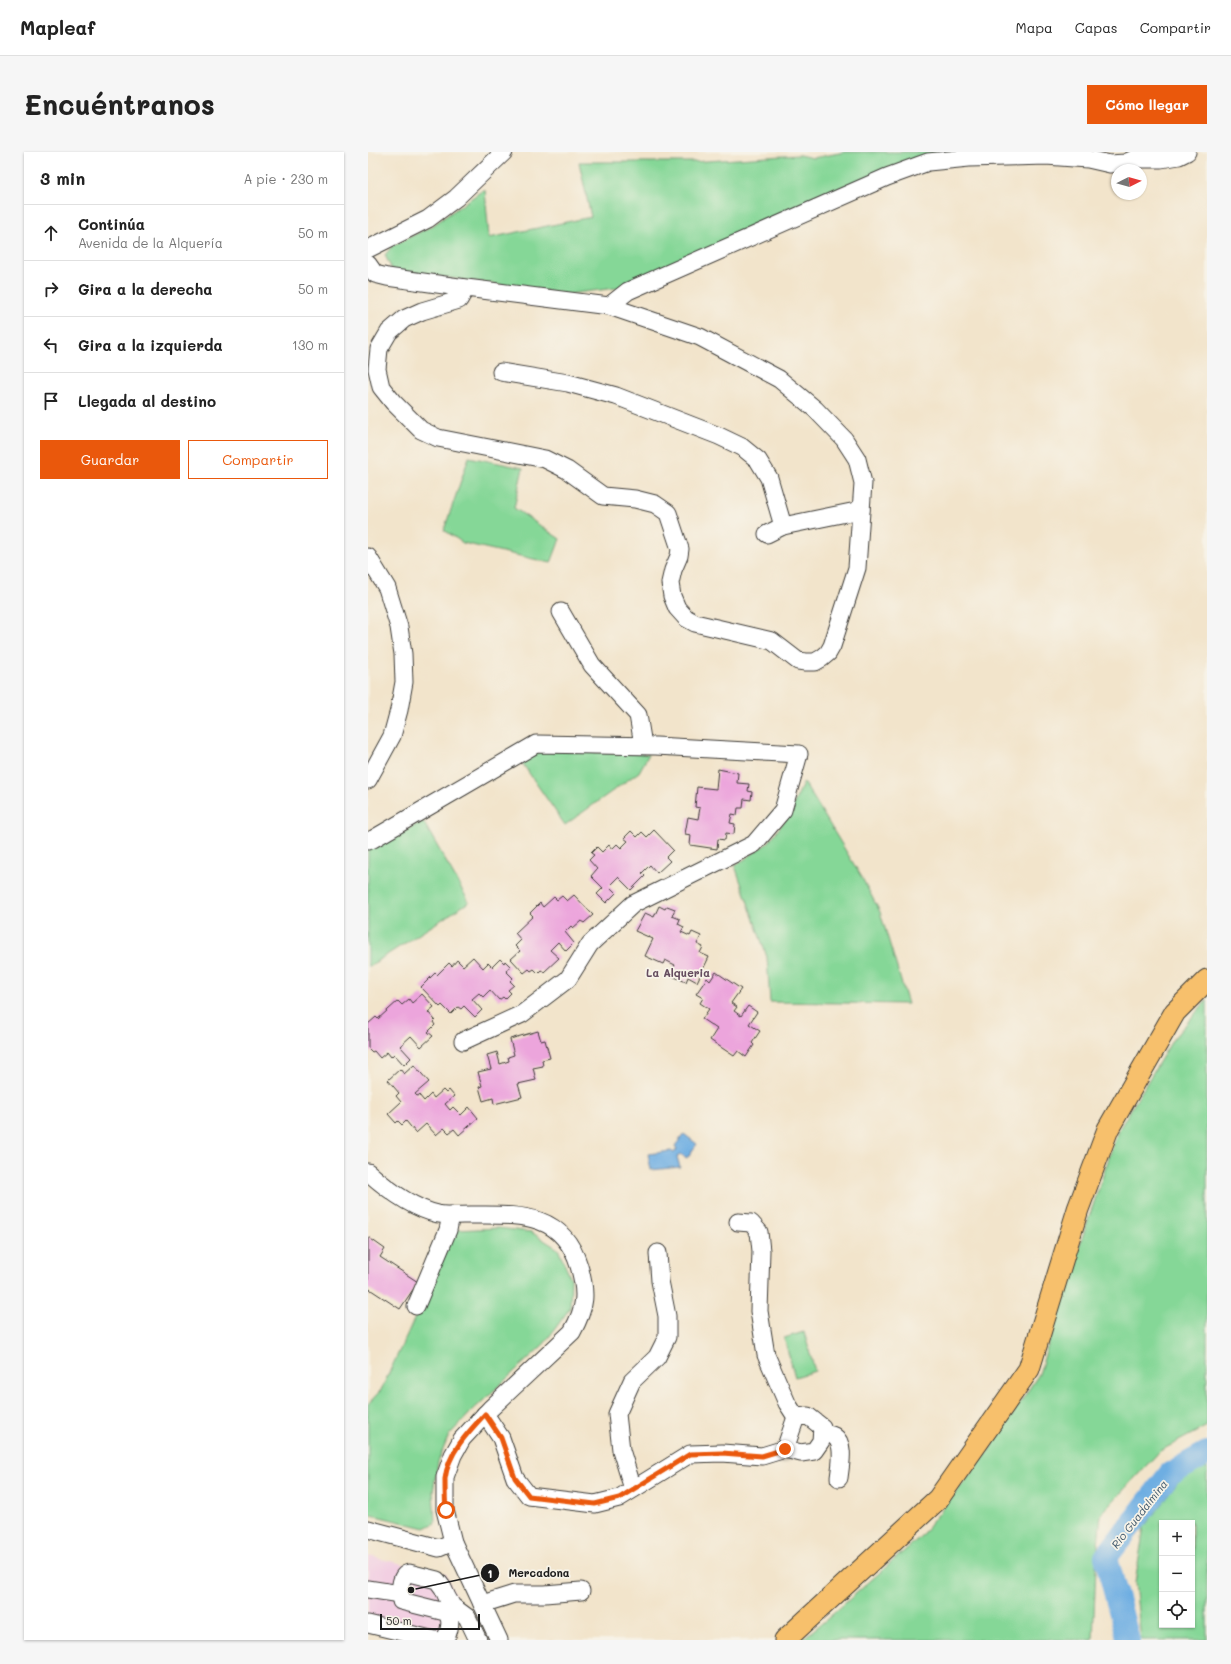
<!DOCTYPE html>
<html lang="es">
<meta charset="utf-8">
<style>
:root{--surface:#fff;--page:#f6f6f6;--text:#222;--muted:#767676;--line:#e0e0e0;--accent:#ea580c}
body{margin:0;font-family:Mali,sans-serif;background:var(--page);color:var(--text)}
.controls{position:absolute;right:12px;bottom:12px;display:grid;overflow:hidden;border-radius:0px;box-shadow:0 1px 3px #0004}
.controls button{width:36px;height:36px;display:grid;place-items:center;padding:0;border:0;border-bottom:1px solid var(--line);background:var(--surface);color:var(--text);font:20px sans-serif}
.compass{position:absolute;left:743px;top:12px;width:36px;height:36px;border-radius:50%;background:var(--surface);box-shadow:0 1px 3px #0004;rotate:84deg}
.scale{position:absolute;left:12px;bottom:10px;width:100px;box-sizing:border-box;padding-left:4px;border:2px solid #1c1c1c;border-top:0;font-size:11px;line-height:14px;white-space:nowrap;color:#1c1c1c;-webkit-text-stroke:3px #f7f3e8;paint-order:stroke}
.stop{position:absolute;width:12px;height:12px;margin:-9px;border:3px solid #ea580c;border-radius:50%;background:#fff}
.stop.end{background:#ea580c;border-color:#fff;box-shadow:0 1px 4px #0008}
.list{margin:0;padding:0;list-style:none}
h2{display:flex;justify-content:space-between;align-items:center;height:52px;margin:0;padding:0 16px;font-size:17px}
h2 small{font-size:13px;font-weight:400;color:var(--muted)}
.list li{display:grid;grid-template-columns:26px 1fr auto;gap:12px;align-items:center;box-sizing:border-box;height:56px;padding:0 16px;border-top:1px solid var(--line)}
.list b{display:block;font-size:15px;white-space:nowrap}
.list p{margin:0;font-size:13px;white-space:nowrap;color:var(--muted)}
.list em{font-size:13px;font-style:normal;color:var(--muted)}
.actions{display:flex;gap:8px;padding:12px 16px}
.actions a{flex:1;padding:9px 0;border:1px solid var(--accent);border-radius:0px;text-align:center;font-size:14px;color:var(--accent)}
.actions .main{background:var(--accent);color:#fff}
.icon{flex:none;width:22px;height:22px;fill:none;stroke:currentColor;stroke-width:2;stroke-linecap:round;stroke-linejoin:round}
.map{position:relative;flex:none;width:839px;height:1488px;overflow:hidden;border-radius:0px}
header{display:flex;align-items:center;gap:24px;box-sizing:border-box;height:56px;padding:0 20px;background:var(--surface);border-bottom:1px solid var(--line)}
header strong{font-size:19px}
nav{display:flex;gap:22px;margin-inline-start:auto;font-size:14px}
.intro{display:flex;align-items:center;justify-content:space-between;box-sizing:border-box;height:96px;padding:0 24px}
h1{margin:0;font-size:28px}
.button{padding:10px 18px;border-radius:0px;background:var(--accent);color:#fff;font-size:14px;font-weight:700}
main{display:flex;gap:24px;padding:0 24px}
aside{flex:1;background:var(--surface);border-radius:0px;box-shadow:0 1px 3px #0004}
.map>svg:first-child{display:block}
.built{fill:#f2cfe2}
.green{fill:#85d797;stroke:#507a5a;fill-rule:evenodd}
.water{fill:#6eaee2;stroke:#45657f}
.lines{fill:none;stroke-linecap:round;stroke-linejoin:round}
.river{stroke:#6eaee2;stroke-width:24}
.building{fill:#eca5dc}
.minor-casing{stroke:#3c3a36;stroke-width:19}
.major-casing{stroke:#3c3a36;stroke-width:23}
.minor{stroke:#fff;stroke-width:17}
.major{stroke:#f7c06c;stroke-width:21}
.route{stroke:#ea580c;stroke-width:5}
.labels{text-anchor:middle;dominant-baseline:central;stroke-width:3.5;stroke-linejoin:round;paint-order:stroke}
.neighbourhood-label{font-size:11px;font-weight:bold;fill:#654c5f;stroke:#f7f3e8}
.water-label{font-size:11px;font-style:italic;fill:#3d566b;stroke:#f7f3e8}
.leader{fill:none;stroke:#1c1c1c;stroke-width:1.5}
.callout-dot{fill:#1c1c1c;stroke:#f7f3e8;stroke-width:1.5}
.mark-label{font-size:12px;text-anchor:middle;font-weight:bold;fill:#fff}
.callout-label{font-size:11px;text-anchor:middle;font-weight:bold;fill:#1c1c1c;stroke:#f7f3e8;stroke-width:3.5;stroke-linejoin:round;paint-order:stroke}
</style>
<header>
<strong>Mapleaf</strong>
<nav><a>Mapa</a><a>Capas</a><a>Compartir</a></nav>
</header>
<div class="intro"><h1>Encuéntranos</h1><a class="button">Cómo llegar</a></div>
<main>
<aside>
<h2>3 min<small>A pie · 230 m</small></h2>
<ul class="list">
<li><svg class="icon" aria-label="ahead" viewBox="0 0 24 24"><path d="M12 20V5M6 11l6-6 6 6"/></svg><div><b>Continúa</b><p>Avenida de la Alquería</p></div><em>50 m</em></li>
<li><svg class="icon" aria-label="right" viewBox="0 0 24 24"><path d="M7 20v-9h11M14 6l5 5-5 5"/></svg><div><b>Gira a la derecha</b></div><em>50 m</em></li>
<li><svg class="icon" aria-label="left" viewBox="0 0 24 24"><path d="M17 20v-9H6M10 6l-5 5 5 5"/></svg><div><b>Gira a la izquierda</b></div><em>130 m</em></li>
<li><svg class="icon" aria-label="arrive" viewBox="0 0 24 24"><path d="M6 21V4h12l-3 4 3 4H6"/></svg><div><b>Llegada al destino</b></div></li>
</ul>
<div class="actions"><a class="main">Guardar</a><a>Compartir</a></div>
</aside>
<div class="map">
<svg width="839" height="1488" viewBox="0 0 839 1488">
<rect width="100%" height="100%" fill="#f7f3e8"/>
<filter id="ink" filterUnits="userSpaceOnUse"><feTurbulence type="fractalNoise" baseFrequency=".025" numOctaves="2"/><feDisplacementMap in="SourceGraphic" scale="8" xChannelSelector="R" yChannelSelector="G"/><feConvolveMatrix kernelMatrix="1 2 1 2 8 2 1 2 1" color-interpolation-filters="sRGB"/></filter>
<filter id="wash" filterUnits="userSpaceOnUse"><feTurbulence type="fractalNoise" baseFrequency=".012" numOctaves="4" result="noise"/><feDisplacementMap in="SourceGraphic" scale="16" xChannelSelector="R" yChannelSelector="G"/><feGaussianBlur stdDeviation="0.9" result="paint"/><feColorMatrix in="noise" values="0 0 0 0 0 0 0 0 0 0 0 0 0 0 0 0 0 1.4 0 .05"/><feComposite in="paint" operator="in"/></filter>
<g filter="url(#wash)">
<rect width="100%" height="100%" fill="#f2e4cb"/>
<path class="built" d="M0,1404L78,1422L92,1454L84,1488L0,1478Z"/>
<g class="green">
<path d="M477,0H642L572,3L257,135L200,142L24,118L17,103L24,94L64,74L115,38H117L121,86L223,65L211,10H324L431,3L445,6Z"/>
<path d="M101,305L155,316L146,356L192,387L183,411L95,391L76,378Z"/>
<path d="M177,599L281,602L271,620L197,673L154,611L166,602Z"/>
<path d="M436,630L493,724L512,760L540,852L402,850L399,805L367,714L400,691L420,664Z"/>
<path d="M55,669L101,750L0,815V696L7,695Z"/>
<path d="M839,848V1274L792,1299L733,1362L728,1414L725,1488H433L458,1468L552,1385L617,1304L671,1222L706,1110L750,979L805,887Z"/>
<path d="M130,1076L163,1080L190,1097L203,1127L202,1156L176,1192L106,1257L81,1283L70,1310L65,1340L67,1371L57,1376L0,1362V1252L13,1238L88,1078Z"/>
<path d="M436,1180L447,1219L427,1225L416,1186Z"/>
<path d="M839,1311V1488H773L767,1431L776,1375L815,1324ZM794,1371H824V1473H794Z"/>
</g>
<path class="water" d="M316,982L329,992L319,1006L312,1002L309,1005L312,1015L283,1018L280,1002L303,999L306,1001L309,997L307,994Z"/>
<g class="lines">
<path class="river" d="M760,1488L738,1405L802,1322L839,1301"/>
</g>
<g id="blocks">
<g class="building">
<path d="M350,617L370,621L369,631L381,632L380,639L384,640L383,648L376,647L375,656H370L369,663L364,662L362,671L367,672L366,682L358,681L357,688L350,687L349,697L322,693L323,683L317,682L320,665L330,667L332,656L327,655L329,635L348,637Z"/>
<path d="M286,678L305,698L298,705L302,709L289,721L282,713L274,721L277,724L263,738L250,725L241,734L248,741L238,751L229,742L235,736L223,724L229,717L221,708L226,703L223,701L229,695L234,700L241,693L244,697L249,692L253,696L260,689L256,686L263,679L269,685L274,680L279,685Z"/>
<path d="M206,743L225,763L216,771L213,769L205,776L203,774L197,780L206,791L198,799L190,790L182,798L191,806L176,820L173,818L170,821L166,817L163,819L161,817L156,821L143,807L152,799L147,794L153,788L147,781L165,764L162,761L172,751L175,755L186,745L189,748L194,744L199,749Z"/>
<path d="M291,754L297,757L299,754L307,757L304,764L312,767L310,772L316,775L313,780L322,784L324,780L333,784L329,792L335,795L332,801L341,805L329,830L320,825L318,830L302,823L307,813L297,808L295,812L277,804L285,787L267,779L277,761L286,765Z"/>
<path d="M105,805L115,816L120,811L124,815L132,807L136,811L137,809L142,814L138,819L145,826L142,829L146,833L140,838L143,841L137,847L135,845L131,848L122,838L115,845L111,841L104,847L114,858L107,865L96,854L93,857L90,855L83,862L74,853L72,855L53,835L67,821L69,823L81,811L84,814L89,808L95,814Z"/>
<path d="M348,820L373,837L363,851L369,855L366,859L373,864L380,854L389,860L381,872L392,879L384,891L386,893L378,905L370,899L366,904L342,888L349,877L334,867L341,857L332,851L335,846L328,842L339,826L342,829Z"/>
<path d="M54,842L66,855L60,860L67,868L65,870L67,873L60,880L65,884L53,895L43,884L32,894L43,906L36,913L26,902L23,905L19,900L12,906L6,899L4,900L0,896V872L8,865L10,867L30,849L34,853L41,847L44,851Z"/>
<path d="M170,879L173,889L177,888L182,906L174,908L175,914L165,916L168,928L150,932L154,945L126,952L125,946L115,949L111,935L114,934L110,920L123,917L119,903L129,900L132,912L141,909L140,905L146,903L142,887Z"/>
<path d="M46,913L61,930L47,942L49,944L51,943L56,949L63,942L66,946L75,938L78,941L81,938L86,944L77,952L82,958L85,955L93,963L101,955L110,966L91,983L86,977L81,981L76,976L68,983L58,972L48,981L38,969L34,973L30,969L28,971L20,962L33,950L28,944L31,941L20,928L32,917L36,922Z"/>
<path d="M0,1085L17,1097L12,1105L50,1130L32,1157L0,1136Z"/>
</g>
</g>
</g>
<g filter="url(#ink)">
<use href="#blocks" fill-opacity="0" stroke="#3c3a36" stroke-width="1"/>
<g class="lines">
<defs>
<g id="minor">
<path d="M0,97L60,67L88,46L136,0"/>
<path d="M0,112L7,122L19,125L98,136L241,154L332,185L411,227L447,257L476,287L489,307L495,331L489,416L464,494L460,501L454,506L447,510H438L430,509L404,489L327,471L318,466L309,456L304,444L302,431L305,418L311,404L312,397L300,361L287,352L267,347L235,344L199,318L177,307L70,286L53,278L25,250L13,235L9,217L11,197L21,180L36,167L54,159L91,148L98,136"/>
<path d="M241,154L260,139L519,25L560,10L601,6L678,4L720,7L742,12L757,11L766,7H793L811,4L819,0"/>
<path d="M133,220L200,231L248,244L351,284L374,295L390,308L401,326L415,374"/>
<path d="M399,382L415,374L493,358"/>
<path d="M0,405L19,436L31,475L35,502L36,530L31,558L24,584L0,628"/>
<path d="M193,460L224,513L270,563L275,593"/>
<path d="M0,689L5,687L168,592L288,594L431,602L415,658L386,692L265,752L222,792L200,827L154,862L95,889"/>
<path d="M0,1020C19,1037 44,1056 70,1062C81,1064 92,1063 103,1063C150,1063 194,1059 211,1114C219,1141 218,1155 204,1180L122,1257L94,1287L85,1303L77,1325V1358L85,1390L131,1488"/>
<path d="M48,1154L80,1078L83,1063"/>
<path d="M117,1262L133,1286L147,1326L161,1344L227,1352L251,1346L322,1302L354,1301L394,1304L417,1297L433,1301L446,1299L453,1289L454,1275L440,1264L428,1265L419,1251L398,1203L391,1159L393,1099L391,1080L383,1071L370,1070"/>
<path d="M454,1280C457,1282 462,1282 466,1284C478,1292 472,1315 471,1326"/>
<path d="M417,1297L428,1265"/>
<path d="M265,1337L253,1298L249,1262L264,1229L289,1205L299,1185V1164L292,1129L290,1101"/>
<path d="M0,1377L71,1396L85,1390"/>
<path d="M0,1437L32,1442"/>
<path d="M114,1452L146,1442H177L213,1439"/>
<path d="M0,1472L67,1488"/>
<path d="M75,1488C82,1482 85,1465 77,1460L33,1449C32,1441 31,1423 41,1421L69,1428L75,1436L79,1445L84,1454L99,1465L110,1488"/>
</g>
<path id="major" d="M417,1488L570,1347L661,1217L710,1057L740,977L807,860L839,828"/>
</defs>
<use href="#minor" class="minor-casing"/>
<use href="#major" class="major-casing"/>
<use href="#minor" class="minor"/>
<use href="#major" class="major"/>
</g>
</g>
<g class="lines" filter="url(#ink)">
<path class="route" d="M78,1358C77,1348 77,1337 77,1327C80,1301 100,1280 117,1262L133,1286L147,1326L161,1344L227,1352L251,1346L322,1302L354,1301L394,1304L417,1297"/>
</g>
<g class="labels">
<g class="neighbourhood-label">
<text x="310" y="820">La Alqueria</text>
</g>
<g class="water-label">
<text transform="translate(771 1362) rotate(-52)">Rio Guadalmina</text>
</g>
</g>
<path class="leader" d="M43 1438L122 1421"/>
<g class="callout-dot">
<circle cx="43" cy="1438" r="4"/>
<circle cx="122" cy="1421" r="10"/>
</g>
<g class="mark-label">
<text x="122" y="1426">1</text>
</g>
<g class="callout-label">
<text x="171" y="1425">Mercadona</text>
</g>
</svg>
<div class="controls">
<button>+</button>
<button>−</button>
<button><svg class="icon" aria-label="locate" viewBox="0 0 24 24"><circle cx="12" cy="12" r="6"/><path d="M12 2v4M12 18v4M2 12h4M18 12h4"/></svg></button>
</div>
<svg class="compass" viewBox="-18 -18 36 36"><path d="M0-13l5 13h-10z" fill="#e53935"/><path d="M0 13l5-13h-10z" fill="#767676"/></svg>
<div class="scale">50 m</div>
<div class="stop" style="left:78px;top:1358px"></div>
<div class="stop end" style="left:417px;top:1297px"></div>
</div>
</main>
